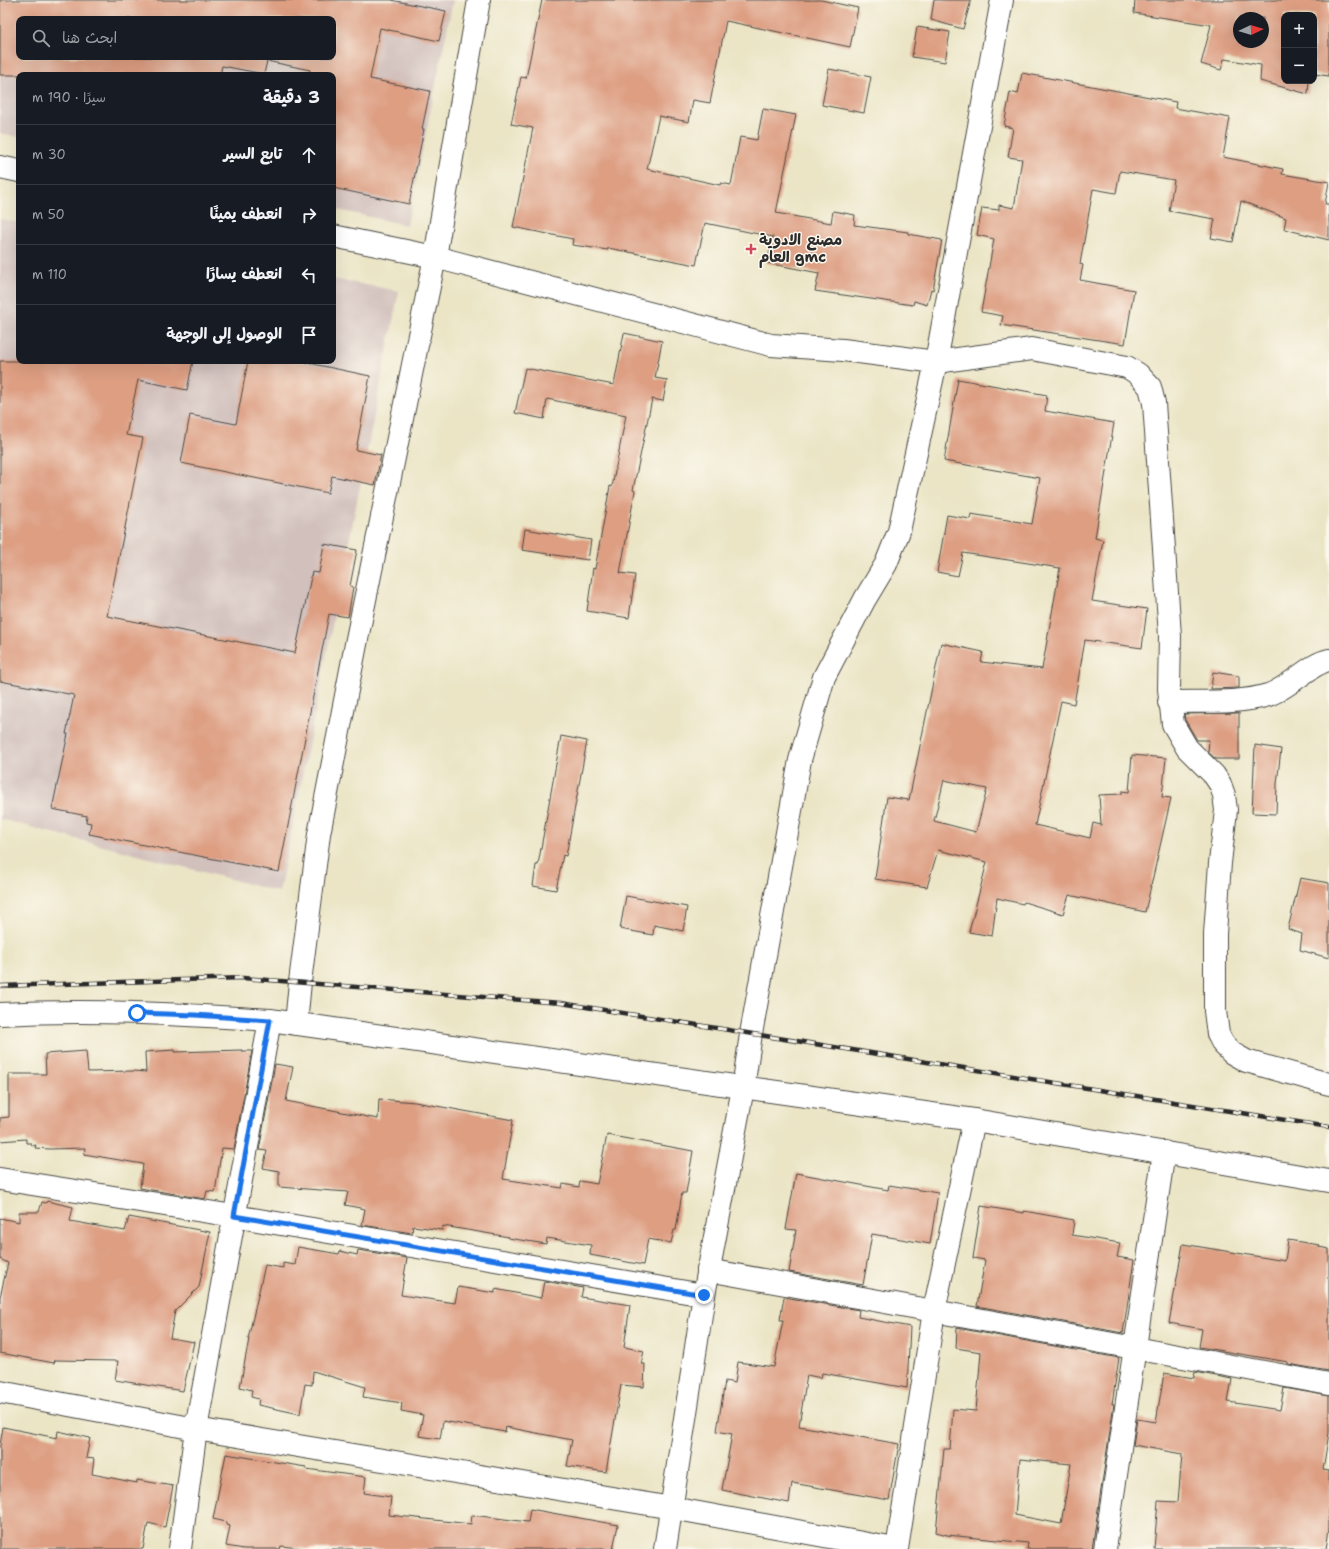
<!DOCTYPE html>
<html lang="ar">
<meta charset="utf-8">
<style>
:root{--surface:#171b24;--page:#242831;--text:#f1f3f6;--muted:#9ea1a6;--line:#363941}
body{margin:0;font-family:"Shantell Sans","Playpen Sans Arabic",sans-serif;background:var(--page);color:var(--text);direction:rtl}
.controls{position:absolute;right:12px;top:12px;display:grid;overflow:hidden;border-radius:8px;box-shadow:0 4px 16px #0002}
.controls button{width:36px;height:36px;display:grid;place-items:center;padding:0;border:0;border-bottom:1px solid var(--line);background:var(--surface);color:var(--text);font:20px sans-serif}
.compass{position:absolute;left:1233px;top:12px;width:36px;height:36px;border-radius:50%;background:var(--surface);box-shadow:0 4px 16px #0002;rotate:86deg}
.stop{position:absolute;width:12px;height:12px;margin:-9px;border:3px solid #1a73e8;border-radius:50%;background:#fff}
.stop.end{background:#1a73e8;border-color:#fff;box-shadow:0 1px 4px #0008}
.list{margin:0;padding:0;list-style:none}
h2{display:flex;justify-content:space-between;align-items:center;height:52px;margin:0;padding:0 16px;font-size:17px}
h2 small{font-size:13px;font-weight:400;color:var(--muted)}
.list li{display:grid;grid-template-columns:26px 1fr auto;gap:12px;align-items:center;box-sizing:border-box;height:60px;padding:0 16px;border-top:1px solid var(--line)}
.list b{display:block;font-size:15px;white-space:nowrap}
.list em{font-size:13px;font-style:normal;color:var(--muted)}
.icon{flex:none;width:22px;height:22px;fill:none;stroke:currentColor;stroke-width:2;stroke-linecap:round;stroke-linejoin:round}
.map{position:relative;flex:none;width:1329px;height:1549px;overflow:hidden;direction:ltr}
.search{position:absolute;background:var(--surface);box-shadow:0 4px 16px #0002;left:16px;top:16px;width:320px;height:44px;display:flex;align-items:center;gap:10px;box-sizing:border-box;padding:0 14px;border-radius:8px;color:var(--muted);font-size:15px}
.panel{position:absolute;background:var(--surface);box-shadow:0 4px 16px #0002;left:16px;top:72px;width:320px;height:292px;border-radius:8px;direction:rtl}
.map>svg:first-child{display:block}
.industrial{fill:#d1c0bc;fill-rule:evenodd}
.building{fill:#dd9e82;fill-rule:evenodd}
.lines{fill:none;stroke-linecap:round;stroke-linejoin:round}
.minor-casing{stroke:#484742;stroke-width:24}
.minor{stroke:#fff;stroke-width:22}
.rail-casing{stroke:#2b2b2b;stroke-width:4.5}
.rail{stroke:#fbf7ec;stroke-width:3;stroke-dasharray:9;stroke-linecap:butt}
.route{stroke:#1a73e8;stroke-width:5}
.poi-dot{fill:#d1495b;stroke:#fbf7ec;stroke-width:1.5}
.labels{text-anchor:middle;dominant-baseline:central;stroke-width:3;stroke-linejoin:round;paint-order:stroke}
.poi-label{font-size:15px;font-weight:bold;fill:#2b2b2b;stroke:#fbf7ec;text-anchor:start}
</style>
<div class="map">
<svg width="1329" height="1549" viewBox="0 0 1329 1549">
<rect width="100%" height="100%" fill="#fbf7ec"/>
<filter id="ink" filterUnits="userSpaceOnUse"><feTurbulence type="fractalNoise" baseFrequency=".025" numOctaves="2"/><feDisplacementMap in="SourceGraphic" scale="8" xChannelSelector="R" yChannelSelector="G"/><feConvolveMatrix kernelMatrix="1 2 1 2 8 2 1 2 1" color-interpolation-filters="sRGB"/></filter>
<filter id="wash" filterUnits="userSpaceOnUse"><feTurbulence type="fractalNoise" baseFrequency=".012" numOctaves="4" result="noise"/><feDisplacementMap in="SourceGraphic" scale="16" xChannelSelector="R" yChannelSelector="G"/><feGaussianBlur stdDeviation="0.9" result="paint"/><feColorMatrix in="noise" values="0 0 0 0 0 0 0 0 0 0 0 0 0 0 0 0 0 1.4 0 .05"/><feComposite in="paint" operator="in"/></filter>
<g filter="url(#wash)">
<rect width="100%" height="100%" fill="#ebe5c6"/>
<g class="industrial">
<path d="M0,0H453L407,225L333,209V75H19V137L0,133ZM19,19H333V57H19Z"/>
<path d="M0,219L19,223V361H333V279L399,291L279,892L0,819Z"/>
</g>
<g id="blocks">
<g class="building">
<path d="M0,0H391L446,11L439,41L380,28L370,79L430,91L422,129H424L409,204L333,188V75H309L310,70L267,61L264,74L222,66L220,75H0ZM19,19H333V57H19Z"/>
<path d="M542,0H821L858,8L850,47L726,21L710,103L693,100L689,122L659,116L647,169L720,185L721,183L731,185L740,137L757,140L763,109L796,115L776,213L831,223L833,211L855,215L854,225L908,232V234L942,240L933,290L931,289L927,305L914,301L913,305L815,291L819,273L767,263L773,237L705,223L696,265L608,248V250L572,245L573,239L513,227L533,128L511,124L521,77L526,78Z"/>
<path d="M934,0H971L963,29L931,20Z"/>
<path d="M1135,0H1329V76L1314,74V15H1284V81H1309L1308,94L1260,81L1261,65L1224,59L1221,70L1201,64L1211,25L1134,13ZM1239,18H1263V42H1239Z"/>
<path d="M917,27L950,32L945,62L912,57Z"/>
<path d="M829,69L871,77L864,113L822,105Z"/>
<path d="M1022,73L1176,102L1175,108L1230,118L1223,157L1283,169L1282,174L1329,182L1325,204H1329V240L1284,229L1286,218L1241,201L1233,242L1211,238L1215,219L1169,211L1174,180L1120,171L1116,193L1093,189L1080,264L1083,265L1080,280L1134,290L1125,344L1001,325L1003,316L981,312L994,239L977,235L982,208L999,210V205L1014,208L1022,159L1008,157L1013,128L1004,126L1010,92L1018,94Z"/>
<path d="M624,333L662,341L655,378L667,380L663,401L652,399L633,490L635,491L620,573L635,575L629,618L587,611L593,568L595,569L610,486L612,487L626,415L547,399L544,419L515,413L525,368L614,385Z"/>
<path d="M0,361H193L187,390L138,380L126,435L143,438L107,616L295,653L312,572L319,573L324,544L357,550L350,586L353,587L348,617L329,614L279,872L89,834L91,823L86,822L87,816L52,809L68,734H66L74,695L0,681Z"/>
<path d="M248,361H299L370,376L356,450L381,455L375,485L332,476L328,493L181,463L190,415L236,424Z"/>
<path d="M958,379L1047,395L1045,411L1114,423L1095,538L1103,540L1092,601L1147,609L1142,648L1085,640L1074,704L1061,701L1035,825L1090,838L1093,823L1101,825L1099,795L1122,794V791L1129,792L1132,755L1166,758L1162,797L1171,798L1145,912L1069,895L1063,914L1024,902L1023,904L997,898L992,936L969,932L987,862L938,850L927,887L875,879L887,797L909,800L941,643L983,652L981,662L1042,669L1060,568L963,553L958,576L937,572L947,515L970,519L971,514L1032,524L1040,478L944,461ZM944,780L987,789L976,832L934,821Z"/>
<path d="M525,529L591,540L588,560L522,550Z"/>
<path d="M1213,672L1239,676V688L1211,689Z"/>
<path d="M1239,713V759H1216L1208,752L1209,740H1197L1185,720L1184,714Z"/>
<path d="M561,736L587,741L566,856L563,855L556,890L533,886L536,865H538Z"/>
<path d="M1255,745L1281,749L1277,784L1276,814L1252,813Z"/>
<path d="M1300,878L1329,883V958L1300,950L1302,934L1288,929Z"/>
<path d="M626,896L687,907L683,931L654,925L653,935L620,929Z"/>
<path d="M175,1050V1052L242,1050V1051H252L234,1149L222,1148L215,1192L207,1191L205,1199L140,1188L143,1164L84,1154L85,1148L50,1149L35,1148L36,1145L32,1146L31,1143H26V1139L0,1141V1118L9,1117V1074H46L45,1054L86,1051L88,1072L133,1071L146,1072L145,1052Z"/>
<path d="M275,1064L293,1067L286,1101L378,1119L379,1099L415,1102L513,1120L503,1179L562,1188L563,1184L579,1187L580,1181L597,1184L607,1135L693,1151L686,1193H682L676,1230H674L671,1243L648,1239L643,1265L590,1255L591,1245L547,1238L546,1244L508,1238L509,1237L443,1226L442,1230L413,1226L412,1233L362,1225L365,1209L345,1205L348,1192L279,1187V1171L263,1168L267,1151L259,1150Z"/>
<path d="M796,1173L888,1190L889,1185L938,1193L930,1244L872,1234L863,1285L789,1272L796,1230L786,1229Z"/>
<path d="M47,1201L73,1207L70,1221L125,1231L129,1217L210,1232L199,1287L175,1311L170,1338L194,1342L183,1391L115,1380L118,1361L55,1360L54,1363L0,1353V1297L8,1263L0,1259V1218L19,1222V1212H39L42,1202L46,1203Z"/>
<path d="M981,1206L1024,1213V1211L1074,1220L1072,1235L1120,1243L1117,1257L1134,1260L1123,1333L977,1306L985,1260L973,1258Z"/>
<path d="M1288,1240L1320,1245L1319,1247L1329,1249V1371L1288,1364V1362L1199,1347L1202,1329L1169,1323L1183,1244L1285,1261Z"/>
<path d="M298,1247L339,1254L340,1251L357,1255L358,1250L407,1258L401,1295L455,1303L458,1287L495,1293V1289L541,1298L544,1281L583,1288L581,1297L630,1305L624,1347L644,1351L641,1364H645L644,1387L621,1385L606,1472L567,1466L572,1440L506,1427L505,1432L443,1421L440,1439L419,1436L423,1415L401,1411L402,1403L363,1397L365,1387L313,1371L312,1385L305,1384L300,1414L258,1405L259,1399L251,1397L252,1390L240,1387L249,1339H248L265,1265L283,1268V1263L295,1265Z"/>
<path d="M784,1297L859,1310L858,1317L910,1327L907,1388L822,1373L821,1378L807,1375L799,1426L899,1444L889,1500L792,1483L789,1503L722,1490L732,1434L717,1431L725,1381L735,1383L738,1362L774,1367L783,1320H780Z"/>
<path d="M957,1328L1119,1358L1112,1404H1114L1092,1549H1027L1028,1543L947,1535L936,1532L944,1449H950L953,1409L976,1411L981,1352L956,1348ZM1020,1459L1071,1464L1061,1524L1015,1515Z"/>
<path d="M1195,1372L1232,1379L1228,1402L1280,1410L1284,1388L1329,1396V1433L1323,1470L1329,1471V1528L1326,1549H1154L1158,1501L1178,1502L1182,1454L1133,1445L1137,1419L1156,1422L1164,1373L1194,1378Z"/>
<path d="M3,1427L57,1438L58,1431L90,1438L86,1458L94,1459L92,1474L137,1483V1480L173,1486L165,1527L148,1523L143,1549H0V1445Z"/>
<path d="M226,1454L306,1467V1469L366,1477L364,1493L391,1497L389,1515L471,1524L472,1515L528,1522L530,1509L618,1525L613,1549H308L281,1546L280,1549H244L226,1546L230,1526L226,1525V1522L213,1519Z"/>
</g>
</g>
</g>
<g filter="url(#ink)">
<use href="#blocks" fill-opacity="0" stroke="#484742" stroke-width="1"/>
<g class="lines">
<defs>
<g id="minor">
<path d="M0,167L19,171"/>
<path d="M333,236L435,257L771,345L843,350L936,362L1032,349L1127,367L1138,374L1150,387L1154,403L1170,636L1169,689L1173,724L1187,748L1214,775L1220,784L1224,795L1226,810L1220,863L1215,934V1011L1218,1034L1223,1044L1232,1053L1246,1061L1329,1084"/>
<path d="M1169,702C1199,701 1240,704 1268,695C1290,688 1309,664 1329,660"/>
<path d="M0,1014C90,1009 180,1014 270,1020L974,1120L1329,1181"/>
<path d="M296,1024L300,982L319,834L357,639L435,257L479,0"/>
<path d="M0,1179L234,1216L704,1295"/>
<path d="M708,1270L934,1311L1329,1384"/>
<path d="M0,1392L196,1429L672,1508L895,1549"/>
<path d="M180,1549L196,1429L270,1020"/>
<path d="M665,1549L704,1295L743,1088L751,1034L800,760L824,677L865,599L886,564L899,531L936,362L1002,0"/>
<path d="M897,1549L934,1311L974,1120"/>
<path d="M1105,1549L1164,1152"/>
</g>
</defs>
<use href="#minor" class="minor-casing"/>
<use href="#minor" class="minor"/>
<defs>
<path id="rail" d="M0,986L243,978L561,1003L1329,1127"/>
</defs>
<use href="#rail" class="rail-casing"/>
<use href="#rail" class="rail"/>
</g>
</g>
<g class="lines" filter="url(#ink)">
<path class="route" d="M137,1013L195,1015L270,1020L234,1216L704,1295"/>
</g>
<path class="poi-dot" d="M749 243h4v4h4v4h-4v4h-4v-4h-4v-4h4z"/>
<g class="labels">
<g class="poi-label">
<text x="759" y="240">مصنع الادوية<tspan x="759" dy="17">العام gmc</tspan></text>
</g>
</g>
</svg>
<div class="controls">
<button>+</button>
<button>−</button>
</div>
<svg class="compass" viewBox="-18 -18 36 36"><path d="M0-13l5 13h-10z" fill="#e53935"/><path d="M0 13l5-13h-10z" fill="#9ea1a6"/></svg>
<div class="stop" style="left:137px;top:1013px"></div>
<div class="stop end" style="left:704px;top:1295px"></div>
<div class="search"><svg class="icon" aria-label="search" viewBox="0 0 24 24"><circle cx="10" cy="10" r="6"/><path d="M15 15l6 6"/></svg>ابحث هنا</div>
<section class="panel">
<h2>3 دقيقة<small>سيرًا · 190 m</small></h2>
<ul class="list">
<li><svg class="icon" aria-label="ahead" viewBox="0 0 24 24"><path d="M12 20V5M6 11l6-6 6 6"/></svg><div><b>تابع السير</b></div><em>30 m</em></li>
<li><svg class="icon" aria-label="right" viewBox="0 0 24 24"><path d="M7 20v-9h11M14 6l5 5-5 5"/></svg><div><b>انعطف يمينًا</b></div><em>50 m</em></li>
<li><svg class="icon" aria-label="left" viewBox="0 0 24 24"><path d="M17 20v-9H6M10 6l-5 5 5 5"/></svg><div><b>انعطف يسارًا</b></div><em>110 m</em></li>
<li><svg class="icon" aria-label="arrive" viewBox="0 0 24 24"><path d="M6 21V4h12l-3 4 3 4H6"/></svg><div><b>الوصول إلى الوجهة</b></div></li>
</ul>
</section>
</div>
